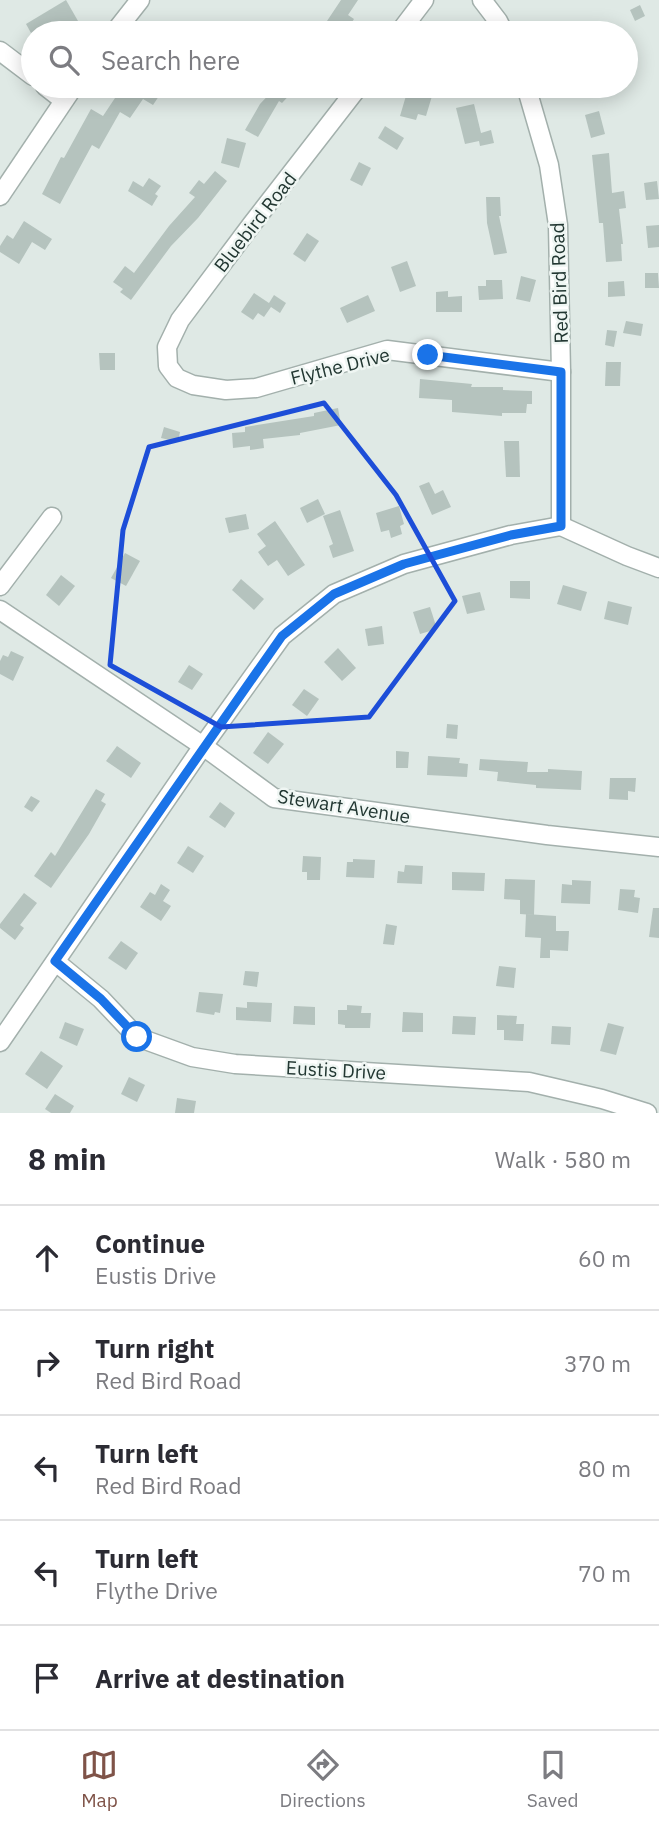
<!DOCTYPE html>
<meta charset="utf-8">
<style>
:root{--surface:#fff;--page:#f2f2f3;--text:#2b2b33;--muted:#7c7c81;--line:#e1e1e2;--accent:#7f5348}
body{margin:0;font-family:"IBM Plex Sans",sans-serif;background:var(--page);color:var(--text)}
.stop{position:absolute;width:21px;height:21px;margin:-16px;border:5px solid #1a73e8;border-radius:50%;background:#fff}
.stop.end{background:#1a73e8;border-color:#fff;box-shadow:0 2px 7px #0008}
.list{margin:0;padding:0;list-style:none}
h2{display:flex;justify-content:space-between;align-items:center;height:91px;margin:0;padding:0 28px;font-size:30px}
h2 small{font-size:23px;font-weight:400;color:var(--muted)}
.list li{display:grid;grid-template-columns:46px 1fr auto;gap:21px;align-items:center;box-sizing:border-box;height:105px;padding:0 28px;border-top:2px solid var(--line)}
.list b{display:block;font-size:26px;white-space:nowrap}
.list p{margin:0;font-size:23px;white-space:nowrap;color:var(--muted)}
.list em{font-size:23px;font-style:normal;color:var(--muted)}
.icon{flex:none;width:38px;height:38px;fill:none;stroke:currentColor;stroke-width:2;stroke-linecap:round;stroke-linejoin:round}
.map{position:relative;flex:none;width:659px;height:1113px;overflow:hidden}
.search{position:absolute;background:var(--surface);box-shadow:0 4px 18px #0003;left:21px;right:21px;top:21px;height:77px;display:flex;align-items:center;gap:18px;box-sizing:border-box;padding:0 24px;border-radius:38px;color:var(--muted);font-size:26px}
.sheet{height:616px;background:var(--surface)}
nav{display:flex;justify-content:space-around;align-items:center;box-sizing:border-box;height:98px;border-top:2px solid var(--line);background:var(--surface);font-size:19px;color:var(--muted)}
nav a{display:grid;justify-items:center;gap:4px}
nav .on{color:var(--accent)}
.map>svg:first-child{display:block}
.building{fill:#b5c3be}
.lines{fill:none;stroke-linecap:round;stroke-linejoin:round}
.minor-casing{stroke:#a3b0ac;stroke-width:21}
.minor{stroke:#fff;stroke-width:18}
.route{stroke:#1a73e8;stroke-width:9}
.marked{fill:none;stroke:#1d4ed8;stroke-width:5;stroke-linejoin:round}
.labels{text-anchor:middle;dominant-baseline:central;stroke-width:5;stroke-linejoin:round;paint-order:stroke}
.street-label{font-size:19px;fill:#223732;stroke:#eff6f3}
</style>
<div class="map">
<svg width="659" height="1113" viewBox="0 0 659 1113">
<rect width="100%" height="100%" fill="#dfe9e5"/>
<g class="building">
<path d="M66,0L78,21L58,33H31L26,24Z"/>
<path d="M341,0H358L348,15L354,19L345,33H332L323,27Z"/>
<path d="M640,5L645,16L635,21L630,10Z"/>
<path d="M123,86H150L161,93L153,105L143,99L130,118L120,112L99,149L92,145L60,204L42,194L61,157L64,158L91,109L103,116Z"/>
<path d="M277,86H298L282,103L279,101L258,137L245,130L260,104Z"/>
<path d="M575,86H608V90L578,97Z"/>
<path d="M408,89L432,96L426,116L418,114L416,120L400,116Z"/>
<path d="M474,104L481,133L491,130L494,143L480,146L479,141L465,144L456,108Z"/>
<path d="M599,111L605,134L591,138L585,115Z"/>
<path d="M385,126L404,138L397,150L378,138Z"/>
<path d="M227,138L246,143L239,168L221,163Z"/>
<path d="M609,153L612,193L624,191L626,208L619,209L623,244H621L622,261L606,262L603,223H599L592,155Z"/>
<path d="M359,162L371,168L362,186L350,180Z"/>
<path d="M215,171L227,181L198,218L171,246L131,300L120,292L123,289L113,282L125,266L134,273L169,226L195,197L189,193L199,180L204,184Z"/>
<path d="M149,178L161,186L155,194L158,196L152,206L128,191L133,181L143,187Z"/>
<path d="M657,181L659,199L646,200L644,183Z"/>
<path d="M486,197H500L501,216H499L507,253L494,255L487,223Z"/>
<path d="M24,221L52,239L45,250L32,242L19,264L0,252V246L7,235L13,239Z"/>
<path d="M659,225V247L648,248L646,226Z"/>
<path d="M307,233L319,241L305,262L293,254Z"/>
<path d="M407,261L416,286L400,292L391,267Z"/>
<path d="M645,273H658L659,288H645Z"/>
<path d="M521,276L536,280L530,302L516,299Z"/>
<path d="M486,280H502L503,299L479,300L478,286H486Z"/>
<path d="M624,281L625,296L608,297V282Z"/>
<path d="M448,291V297L462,296V312H436V292Z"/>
<path d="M254,293L269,303L274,295L286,303L280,313L271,307L264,317L258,313L253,320L241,312Z"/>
<path d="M368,295L375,311L347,323L340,308Z"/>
<path d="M626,321L643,324L641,336L623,333Z"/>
<path d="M607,330L617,331L614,347L605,345Z"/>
<path d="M99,353H115V370H100Z"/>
<path d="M606,362H621L620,386H605Z"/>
<path d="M420,379L472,384L471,387H503V390L532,391V404H527L526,413H502V416L452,412V400L419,398Z"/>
<path d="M338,408L341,425L300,433V435L263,439L264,448L250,450V446L233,448L232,433L245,432V427L314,416V413Z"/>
<path d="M164,427L180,432L178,442L161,438Z"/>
<path d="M504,441H519L520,477H506Z"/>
<path d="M429,482L435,494L443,490L451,507L432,515L419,486Z"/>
<path d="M318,499L325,514L307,523L300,508Z"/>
<path d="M399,506L404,524L400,526L402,534L391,538L389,530L381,532L376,513Z"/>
<path d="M340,510L354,551L333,558L329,546L333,544L323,516Z"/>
<path d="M246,514L249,529L229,533L225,518Z"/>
<path d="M275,521L305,565L288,576L277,560L268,566L258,552L266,546L257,534Z"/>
<path d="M125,553L140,561L126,586L111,578Z"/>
<path d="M61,575L75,586L59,606L46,595Z"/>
<path d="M241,579L264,599L254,610L232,590Z"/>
<path d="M510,581H530V599L510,598Z"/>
<path d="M563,585L587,592L581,611L557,604Z"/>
<path d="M480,592L485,610L467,614L462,596Z"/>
<path d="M608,601L632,607L628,625L604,619Z"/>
<path d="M430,607L437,629L420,634L413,612Z"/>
<path d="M382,626L384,644L368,646L365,629Z"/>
<path d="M338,648L356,668L342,681L324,662Z"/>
<path d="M11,651L24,657L13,681L0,674V661L3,655L8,657Z"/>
<path d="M189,665L203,674L192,690L178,682Z"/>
<path d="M304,689L319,699L307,716L292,705Z"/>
<path d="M447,724L458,725L457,739L446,738Z"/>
<path d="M268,732L284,744L268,764L253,753Z"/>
<path d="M117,746L141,763L131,778L106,761Z"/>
<path d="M396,751L409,752L408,768H396Z"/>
<path d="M428,756L460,758L459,763L468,764L467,777L427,775Z"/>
<path d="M480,759L528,762L527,772H548V769L582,771L581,790L536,788V785L497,781L498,772L479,770Z"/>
<path d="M610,778H636L635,792L628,791V800L609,799Z"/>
<path d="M96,789L105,794L101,801L106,804L89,834L51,888L34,876L51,852L55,856Z"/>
<path d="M31,796L40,801L32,812L24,807Z"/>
<path d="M220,802L235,813L225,828L209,817Z"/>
<path d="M188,846L204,856L193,873L177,863Z"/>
<path d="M303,856L321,857L320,880H307V872H302Z"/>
<path d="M353,859L375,860L374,878L346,877L347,862H353Z"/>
<path d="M405,865L423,866L422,884L397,883L398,871L404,872Z"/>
<path d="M452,872L485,873L484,891L452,890Z"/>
<path d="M505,879L535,880L534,915L520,914V900L504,899Z"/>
<path d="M572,880L591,881L590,904L561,903L562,884L572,885Z"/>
<path d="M161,884L170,890L163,901L171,906L161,921L140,907L150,892L155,895Z"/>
<path d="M620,889L635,890L634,897L640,898L638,913L618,910Z"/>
<path d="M24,893L37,903L20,925L24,928L15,940L0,928V924Z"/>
<path d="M653,908H659V938L649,937Z"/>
<path d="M526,914L556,916V931H569L568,951L550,950V958H540L541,938L525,937Z"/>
<path d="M386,924L397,926L394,945L383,944Z"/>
<path d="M121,941L138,953L126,970L108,958Z"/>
<path d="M499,966L516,968L514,988L496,986Z"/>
<path d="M245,971L259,972L257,987L243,985Z"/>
<path d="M199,992L223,994L220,1013L215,1012L214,1015L196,1012Z"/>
<path d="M247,1002L272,1003L271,1022L236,1020V1007L247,1008Z"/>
<path d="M347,1005L362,1006L361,1013H371L370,1028H345V1025L338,1024V1010H347Z"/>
<path d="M294,1006L315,1007V1025L293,1024Z"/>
<path d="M403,1012L423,1013V1032H402Z"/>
<path d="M497,1015L517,1016L516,1024H524L523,1041L504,1040V1030H497Z"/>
<path d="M453,1016L476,1017L475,1035L452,1034Z"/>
<path d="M65,1022L84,1029L77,1046L59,1038Z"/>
<path d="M608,1023L624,1027L616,1055L600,1051Z"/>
<path d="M552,1026L571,1027L570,1045L551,1044Z"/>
<path d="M41,1051L63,1066L47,1089L25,1074Z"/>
<path d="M129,1077L145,1085L137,1102L121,1094Z"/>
<path d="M55,1094L74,1106L70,1113H51L45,1109Z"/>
<path d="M177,1098L196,1101L194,1113H175Z"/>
</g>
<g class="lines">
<defs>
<g id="minor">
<path d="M482,0L498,21L504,33"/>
<path d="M114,33L140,0"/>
<path d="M399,33L424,0"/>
<path d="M0,51L33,76"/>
<path d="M45,86L63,100"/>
<path d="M359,86L252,224L180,320L167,347L168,366L177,378L193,385L226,390L256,388L387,350L561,372"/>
<path d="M526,86L549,165L558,225L561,372V526"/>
<path d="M0,196L74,86"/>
<path d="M561,526L627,556L659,568"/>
<path d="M0,586L52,517"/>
<path d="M0,610L203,746L274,798L547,835L659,847"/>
<path d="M56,962L101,999L137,1037L192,1057L235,1064L529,1082L602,1099L647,1113"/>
<path d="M0,1042L203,746L282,636L334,594L404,564L511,535L561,526"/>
</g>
</defs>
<use href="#minor" class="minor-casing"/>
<use href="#minor" class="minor"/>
</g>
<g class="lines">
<path class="route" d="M137,1037L101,999L55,961L282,636L334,594L404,564L511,535L561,526V372L428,355"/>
</g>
<path class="marked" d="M324,403L396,495L455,601L369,717L221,727L110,665L123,530L149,447Z"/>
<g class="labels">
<g class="street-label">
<text transform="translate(255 222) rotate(-52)">Bluebird Road</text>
<text transform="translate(559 283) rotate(-92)">Red Bird Road</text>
<text transform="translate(340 366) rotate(-14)">Flythe Drive</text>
<text transform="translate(344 806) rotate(9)">Stewart Avenue</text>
<text transform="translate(336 1070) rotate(3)">Eustis Drive</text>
</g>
</g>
</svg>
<div class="stop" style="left:137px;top:1037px"></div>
<div class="stop end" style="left:428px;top:355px"></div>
<div class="search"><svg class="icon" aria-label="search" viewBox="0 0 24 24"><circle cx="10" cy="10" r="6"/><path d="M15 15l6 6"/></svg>Search here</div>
</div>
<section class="sheet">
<h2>8 min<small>Walk · 580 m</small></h2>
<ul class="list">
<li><svg class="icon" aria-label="ahead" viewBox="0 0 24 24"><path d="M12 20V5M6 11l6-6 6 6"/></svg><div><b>Continue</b><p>Eustis Drive</p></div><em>60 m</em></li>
<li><svg class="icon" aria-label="right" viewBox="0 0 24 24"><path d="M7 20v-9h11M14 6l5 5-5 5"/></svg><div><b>Turn right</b><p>Red Bird Road</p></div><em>370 m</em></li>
<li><svg class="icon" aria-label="left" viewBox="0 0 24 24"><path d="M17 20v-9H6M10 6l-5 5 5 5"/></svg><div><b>Turn left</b><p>Red Bird Road</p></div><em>80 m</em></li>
<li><svg class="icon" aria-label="left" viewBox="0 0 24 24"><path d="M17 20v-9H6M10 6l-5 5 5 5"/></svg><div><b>Turn left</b><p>Flythe Drive</p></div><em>70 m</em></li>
<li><svg class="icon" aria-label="arrive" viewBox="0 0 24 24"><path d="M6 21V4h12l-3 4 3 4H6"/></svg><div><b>Arrive at destination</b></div></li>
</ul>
</section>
<nav>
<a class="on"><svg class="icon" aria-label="map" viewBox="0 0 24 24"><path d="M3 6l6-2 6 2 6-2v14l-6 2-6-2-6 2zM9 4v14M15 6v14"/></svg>Map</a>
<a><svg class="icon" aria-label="directions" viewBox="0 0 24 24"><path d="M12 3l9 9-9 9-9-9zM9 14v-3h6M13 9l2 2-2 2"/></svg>Directions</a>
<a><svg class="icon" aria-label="saved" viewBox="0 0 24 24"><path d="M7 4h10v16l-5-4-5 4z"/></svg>Saved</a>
</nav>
